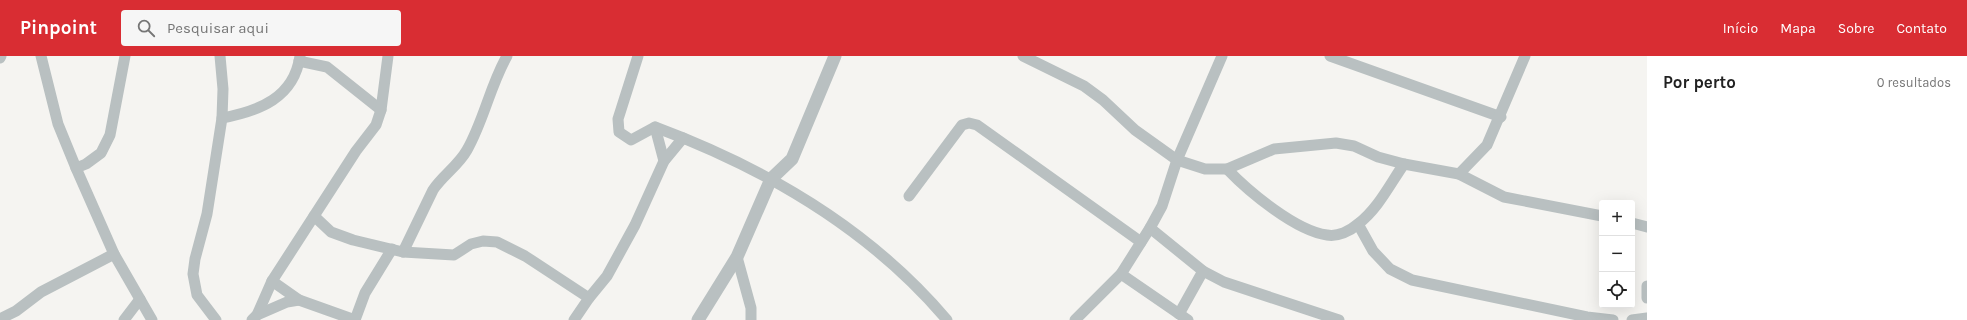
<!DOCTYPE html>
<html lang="pt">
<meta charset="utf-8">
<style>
:root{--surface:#fff;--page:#f6f6f6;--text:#222;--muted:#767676;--line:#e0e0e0;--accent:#d92d33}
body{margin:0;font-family:Karla,sans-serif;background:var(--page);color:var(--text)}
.controls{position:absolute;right:12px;bottom:12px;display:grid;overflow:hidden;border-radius:4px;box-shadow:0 4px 16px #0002}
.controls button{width:36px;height:36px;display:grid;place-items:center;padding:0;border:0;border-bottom:1px solid var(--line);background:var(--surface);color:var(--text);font:20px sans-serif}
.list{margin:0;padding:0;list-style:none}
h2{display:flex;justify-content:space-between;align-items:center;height:52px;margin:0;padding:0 16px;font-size:17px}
h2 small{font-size:13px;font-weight:400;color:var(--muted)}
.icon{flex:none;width:22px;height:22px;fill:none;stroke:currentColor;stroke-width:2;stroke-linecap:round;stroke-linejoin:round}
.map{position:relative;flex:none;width:1647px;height:264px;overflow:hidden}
header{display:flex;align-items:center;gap:24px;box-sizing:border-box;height:56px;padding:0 20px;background:var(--accent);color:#fff}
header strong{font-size:19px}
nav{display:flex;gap:22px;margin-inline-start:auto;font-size:14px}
.search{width:280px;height:36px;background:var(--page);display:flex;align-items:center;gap:10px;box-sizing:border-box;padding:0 14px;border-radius:4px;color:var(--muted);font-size:15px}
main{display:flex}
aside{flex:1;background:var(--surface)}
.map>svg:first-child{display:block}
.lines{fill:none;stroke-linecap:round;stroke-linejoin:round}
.minor{stroke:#b9c0c1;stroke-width:11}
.tertiary{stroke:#b9c0c1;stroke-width:13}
</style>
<header>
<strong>Pinpoint</strong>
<div class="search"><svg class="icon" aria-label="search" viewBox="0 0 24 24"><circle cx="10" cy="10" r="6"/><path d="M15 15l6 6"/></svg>Pesquisar aqui</div>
<nav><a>Início</a><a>Mapa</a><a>Sobre</a><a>Contato</a></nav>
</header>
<main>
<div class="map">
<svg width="1647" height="264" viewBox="0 0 1647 264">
<rect width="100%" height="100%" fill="#f5f4f1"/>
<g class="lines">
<g class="minor">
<path d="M41,0L58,68L76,112L114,198L152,264"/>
<path d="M638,0L618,63L619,76L631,84L655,71C765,112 870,173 947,264"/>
<path d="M1023,0L1084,30L1103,44L1135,74L1177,104L1205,113H1227L1274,93L1336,87L1354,90L1378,101L1404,108L1459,118L1504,141L1602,160"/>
<path d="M1330,0L1501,61"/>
<path d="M0,2L1,0"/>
<path d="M299,5L327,11L381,54"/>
<path d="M222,62C259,55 294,42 300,0"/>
<path d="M655,71L664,105"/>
<path d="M76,112L86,108L101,97L110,79L125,0"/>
<path d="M1227,113C1249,136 1296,175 1327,179C1338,181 1350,175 1358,168C1378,153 1390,128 1404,108"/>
<path d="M1459,118L1487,89L1525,0"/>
<path d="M909,140L962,69L969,67L977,69L1141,186"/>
<path d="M314,160L331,176L353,184L403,196L454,199L471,188L483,185L497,186L525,200L589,242"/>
<path d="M1632,167L1647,171"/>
<path d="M1358,168L1373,195L1390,213L1412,224L1587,261L1613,264"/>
<path d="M1150,172L1203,215L1224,226L1339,264"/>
<path d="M403,196L433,134C443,119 458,110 467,94C484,64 490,30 507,0"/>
<path d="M737,201L751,252V264"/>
<path d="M1121,218L1188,264"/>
<path d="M1647,230V242"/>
<path d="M299,244L355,264"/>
<path d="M1179,258L1203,215"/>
<path d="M257,259L287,246L299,244L272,225"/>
<path d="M0,263L16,255L41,236L114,198"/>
<path d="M124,264L140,243"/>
<path d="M216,264L197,239L193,218L195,203L207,158L222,62L223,33L220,0"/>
<path d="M252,264L257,259L272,225L356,95L376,69L381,54L388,0"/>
<path d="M355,264L365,237L392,193"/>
<path d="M574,264L589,242L607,220L635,169L664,105L683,82"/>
<path d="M1075,264L1121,218L1150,172L1162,150L1177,104L1222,0"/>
<path d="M1632,264L1647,262"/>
</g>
<path class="tertiary" d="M698,264L737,201L771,123L792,103L835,0"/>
</g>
</svg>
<div class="controls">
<button>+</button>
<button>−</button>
<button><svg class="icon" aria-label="locate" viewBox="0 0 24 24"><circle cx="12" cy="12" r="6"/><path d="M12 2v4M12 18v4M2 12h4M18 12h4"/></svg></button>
</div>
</div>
<aside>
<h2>Por perto<small>0 resultados</small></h2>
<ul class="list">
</ul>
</aside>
</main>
